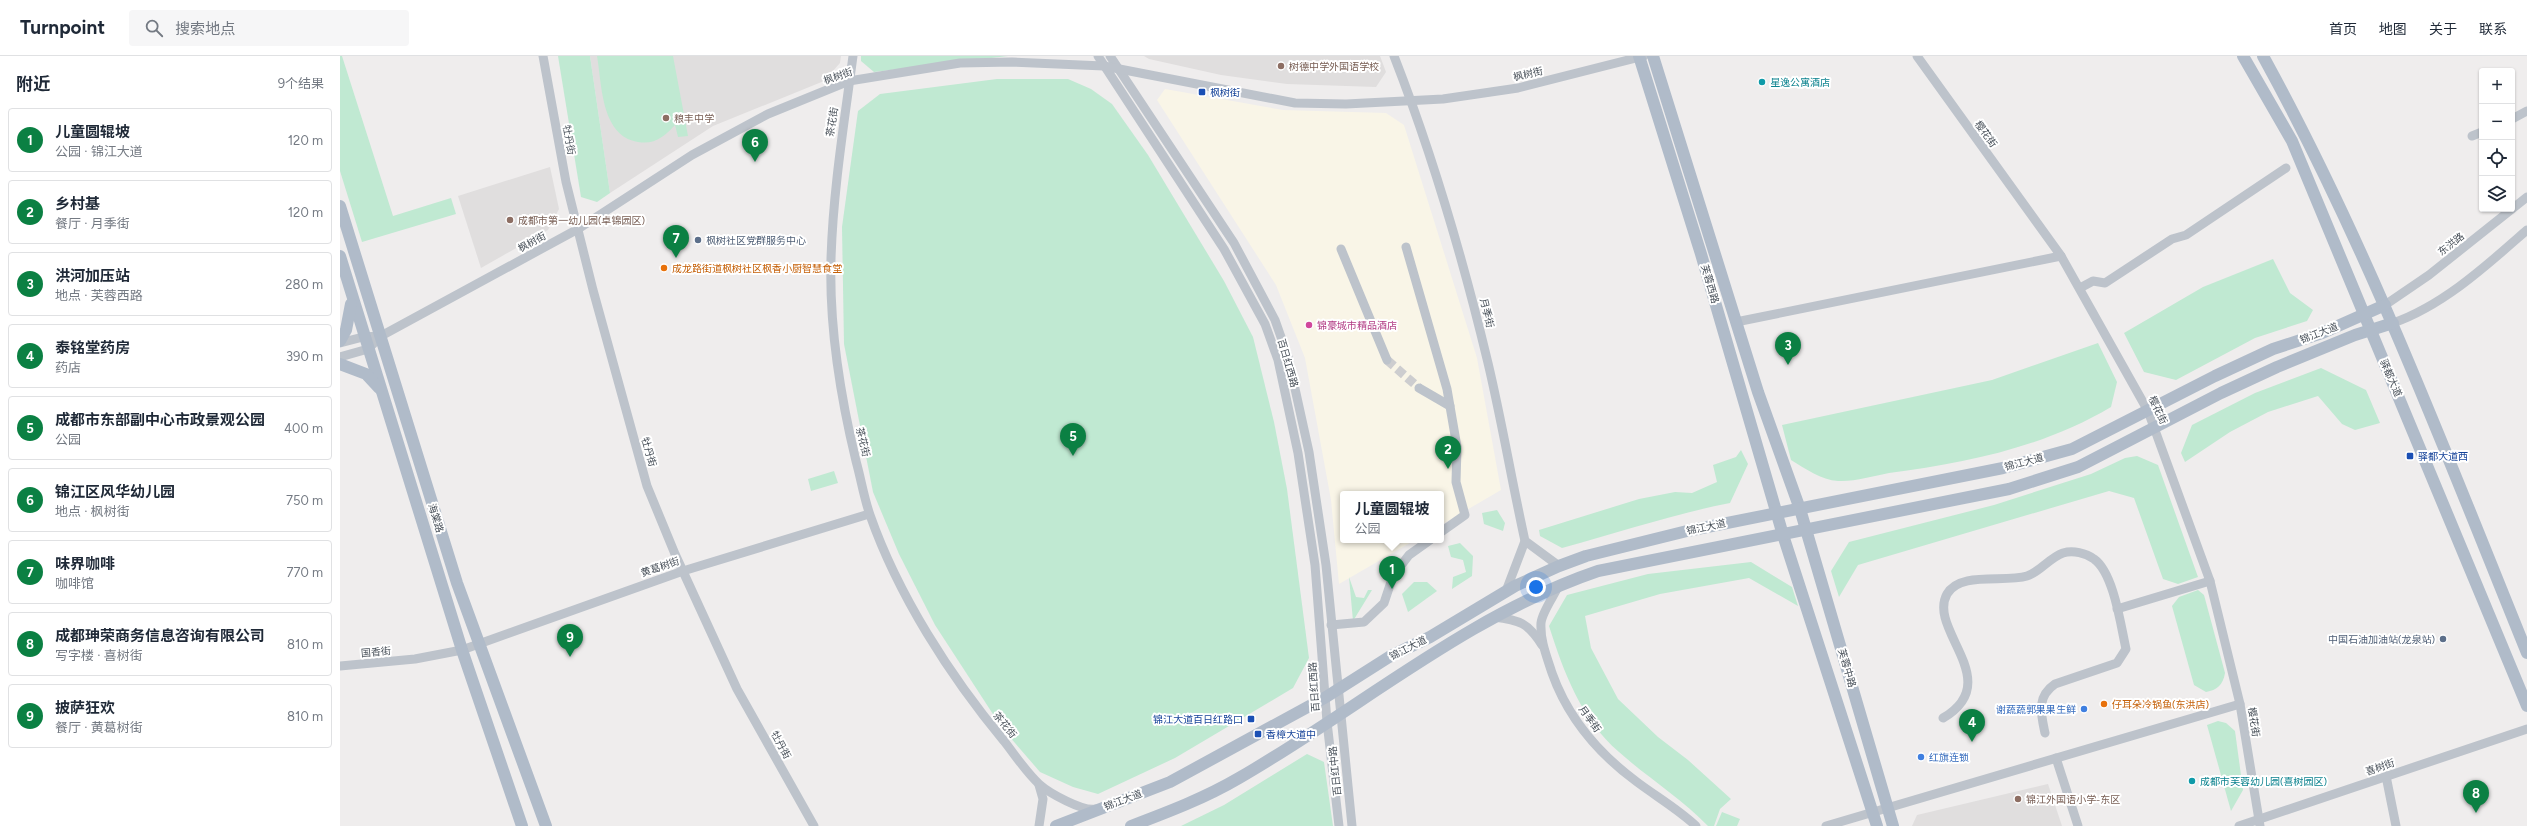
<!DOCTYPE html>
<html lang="zh">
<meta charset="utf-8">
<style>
:root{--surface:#fff;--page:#f6f6f7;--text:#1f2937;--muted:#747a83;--line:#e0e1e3;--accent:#0b8043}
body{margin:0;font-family:Figtree,"Noto Sans SC",sans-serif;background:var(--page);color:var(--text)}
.controls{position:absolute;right:12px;top:12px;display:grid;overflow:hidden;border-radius:4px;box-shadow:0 1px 3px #0004}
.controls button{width:36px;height:36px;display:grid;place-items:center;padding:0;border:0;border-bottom:1px solid var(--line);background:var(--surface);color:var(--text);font:20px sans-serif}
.you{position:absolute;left:1196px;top:531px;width:14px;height:14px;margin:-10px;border:3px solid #fff;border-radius:50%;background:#1a73e8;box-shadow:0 0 0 6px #1a73e833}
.badge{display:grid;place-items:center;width:26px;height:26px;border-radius:50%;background:var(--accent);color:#fff;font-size:13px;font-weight:700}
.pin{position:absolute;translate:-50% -33px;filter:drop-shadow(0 1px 2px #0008)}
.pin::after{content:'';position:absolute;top:21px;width:14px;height:12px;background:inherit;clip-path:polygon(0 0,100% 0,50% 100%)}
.popup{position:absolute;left:1000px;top:435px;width:104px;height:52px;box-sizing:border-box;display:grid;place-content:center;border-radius:4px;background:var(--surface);filter:drop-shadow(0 1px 3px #0005);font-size:13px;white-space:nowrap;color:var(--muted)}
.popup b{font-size:15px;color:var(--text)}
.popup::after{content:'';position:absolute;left:50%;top:100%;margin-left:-8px;border:8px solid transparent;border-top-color:var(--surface)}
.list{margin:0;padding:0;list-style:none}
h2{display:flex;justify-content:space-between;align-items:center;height:52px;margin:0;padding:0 16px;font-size:17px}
h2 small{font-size:13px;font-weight:400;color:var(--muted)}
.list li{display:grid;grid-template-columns:26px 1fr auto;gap:12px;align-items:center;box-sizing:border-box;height:64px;margin:0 8px 8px;padding:0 8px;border:1px solid var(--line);border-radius:4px}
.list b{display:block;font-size:15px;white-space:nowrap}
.list p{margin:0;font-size:13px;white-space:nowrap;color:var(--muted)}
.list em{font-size:13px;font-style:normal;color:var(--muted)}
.icon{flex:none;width:22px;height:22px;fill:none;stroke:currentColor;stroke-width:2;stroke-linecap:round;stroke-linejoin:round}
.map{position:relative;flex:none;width:2187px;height:770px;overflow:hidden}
header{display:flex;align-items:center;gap:24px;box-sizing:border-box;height:56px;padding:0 20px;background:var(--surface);border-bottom:1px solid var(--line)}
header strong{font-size:19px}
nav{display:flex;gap:22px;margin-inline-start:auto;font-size:14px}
.search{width:280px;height:36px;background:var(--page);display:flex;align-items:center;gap:10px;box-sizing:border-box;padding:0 14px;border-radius:4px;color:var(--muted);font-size:15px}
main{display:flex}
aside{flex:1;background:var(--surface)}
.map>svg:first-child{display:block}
.commercial{fill:#f9f5e7}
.education{fill:#e0dede}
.green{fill:#c0e9d2}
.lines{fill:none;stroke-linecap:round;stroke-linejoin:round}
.minor-tunnel{stroke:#cdcdcf;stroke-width:9;stroke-dasharray:9 4.5;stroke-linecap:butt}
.minor{stroke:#bdc3cb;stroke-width:9}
.major{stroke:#b0bbc9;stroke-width:12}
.education-dot{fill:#8d6e63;stroke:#fff;stroke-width:1.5}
.culture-dot{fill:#0f9aa8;stroke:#fff;stroke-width:1.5}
.transit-dot{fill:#1a4fb4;stroke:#fff;stroke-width:1.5}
.service-dot{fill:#5c6f8a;stroke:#fff;stroke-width:1.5}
.food-dot{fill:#e8710a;stroke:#fff;stroke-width:1.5}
.hotel-dot{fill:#d1479c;stroke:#fff;stroke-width:1.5}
.shop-dot{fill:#3f7fe0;stroke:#fff;stroke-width:1.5}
.labels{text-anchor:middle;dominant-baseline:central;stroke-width:4;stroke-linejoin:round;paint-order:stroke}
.education-label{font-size:10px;fill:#785e54;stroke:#fff;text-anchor:start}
.street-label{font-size:10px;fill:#474f58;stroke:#fff}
.culture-label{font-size:10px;fill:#0d838f;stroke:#fff;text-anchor:start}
.transit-label{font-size:10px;fill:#164399;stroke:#fff;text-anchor:start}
.service-label{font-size:10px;fill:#4e5e75;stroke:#fff;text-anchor:start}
.food-label{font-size:10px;fill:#c56008;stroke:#fff;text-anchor:start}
.hotel-label{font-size:10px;fill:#b23c85;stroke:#fff;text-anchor:start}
.shop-label{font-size:10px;fill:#366cbe;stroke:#fff;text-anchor:end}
</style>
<header>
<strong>Turnpoint</strong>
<div class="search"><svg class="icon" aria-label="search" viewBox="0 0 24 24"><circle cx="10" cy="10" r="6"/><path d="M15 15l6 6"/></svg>搜索地点</div>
<nav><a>首页</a><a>地图</a><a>关于</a><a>联系</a></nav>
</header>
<main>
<aside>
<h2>附近<small>9个结果</small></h2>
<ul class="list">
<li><span class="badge">1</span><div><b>儿童圆辊坡</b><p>公园 · 锦江大道</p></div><em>120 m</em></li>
<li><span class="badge">2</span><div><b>乡村基</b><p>餐厅 · 月季街</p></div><em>120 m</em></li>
<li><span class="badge">3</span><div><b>洪河加压站</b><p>地点 · 芙蓉西路</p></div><em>280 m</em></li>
<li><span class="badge">4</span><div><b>泰铭堂药房</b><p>药店</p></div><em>390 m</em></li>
<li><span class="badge">5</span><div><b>成都市东部副中心市政景观公园</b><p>公园</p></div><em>400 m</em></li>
<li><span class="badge">6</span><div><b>锦江区风华幼儿园</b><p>地点 · 枫树街</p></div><em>750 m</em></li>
<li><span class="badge">7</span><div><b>味界咖啡</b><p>咖啡馆</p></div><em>770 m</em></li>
<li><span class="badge">8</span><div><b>成都珅荣商务信息咨询有限公司</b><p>写字楼 · 喜树街</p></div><em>810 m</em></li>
<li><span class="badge">9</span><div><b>披萨狂欢</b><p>餐厅 · 黄葛树街</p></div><em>810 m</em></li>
</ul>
</aside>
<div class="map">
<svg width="2187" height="770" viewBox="0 0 2187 770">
<rect width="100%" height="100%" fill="#efeded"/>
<path class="commercial" d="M825,33L943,54L1046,57L1064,69L1137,302L1161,434L1101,469V438H1003V484H1075L999,528L991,444L965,302L936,229L817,44Z"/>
<g class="education">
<path d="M250,0H501L500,7L484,25L373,70L270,137Z"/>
<path d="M804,0H1040L1046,16L1036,31L947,28L881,19L809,3Z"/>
<path d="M210,111L219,153L208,174L141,212L118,140Z"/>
<path d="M1708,728L1722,770H1572L1577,759Z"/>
</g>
<g class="green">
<path d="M0,0H2L53,160L111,142L116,158L22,186L0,115Z"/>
<path d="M218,0H250L270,137L257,146L241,141Z"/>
<path d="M257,0H333L348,80L338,81L335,69C325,80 315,89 298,86C261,80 262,29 257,0Z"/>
<path d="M521,0H668L534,16L521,5Z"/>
<path d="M657,23H728L751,33L772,48L808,99L884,225L913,281L934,366L947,433L969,602L953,632L835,702L758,738L733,731L700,716L662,672L595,569L559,498L533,436L504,288L502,171L518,55L540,38Z"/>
<path d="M1933,203L1950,237L1973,254L1967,265L1915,282L1836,324L1804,316L1784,277L1863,231Z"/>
<path d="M1758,287L1777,326L1771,351C1704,391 1626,407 1549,417C1533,420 1514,426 1498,425C1481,424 1466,413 1451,404L1442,369L1652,324Z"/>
<path d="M1981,312L2026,334L2040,367L2015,374L2002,368L1978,340L1928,356L1890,376L1845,406L1841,397L1852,369L1915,337Z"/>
<path d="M1401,394L1408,408L1390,447C1333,458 1278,477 1222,492L1200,480L1199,474L1299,443L1335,436L1352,437L1377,426L1373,409L1396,401Z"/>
<path d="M1797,400L1818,409L1858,521L1838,528L1823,523L1794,442L1769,435L1518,509L1499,541L1491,515L1509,486L1654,449L1751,418L1785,402Z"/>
<path d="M494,415L498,427L471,435L468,423Z"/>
<path d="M1157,454L1165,467L1163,475L1144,468L1142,457Z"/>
<path d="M1120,487L1133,500L1132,520L1112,533L1113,521L1126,516L1123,504L1111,501L1108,490Z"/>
<path d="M1411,506L1452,531L1458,550L1409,522L1320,538L1245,560L1251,592L1278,643L1318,681L1348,704L1391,743L1380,753L1374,770H1368C1341,742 1308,722 1279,696C1241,663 1224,617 1209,570L1227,539L1308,518Z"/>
<path d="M1009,521L1016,541L1024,542L1028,534H1032L1013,565Z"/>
<path d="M1074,526H1087L1097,535L1068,556L1062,538Z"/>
<path d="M1858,534L1864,539L1885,617C1883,629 1877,634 1866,636L1854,629L1832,550L1839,541Z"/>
<path d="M1878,665L1886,667L1895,675L1903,734L1891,755L1867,669Z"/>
<path d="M967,698L984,706L993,770H841L884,749Z"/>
<path d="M1382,756L1400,763L1397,770H1376Z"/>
</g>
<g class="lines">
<path class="minor-tunnel" d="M1047,304L1079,332"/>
<g class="minor">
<path d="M203,0L226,126L253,234L307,430L335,498L397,633L474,770"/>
<path d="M513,0C504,68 493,135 491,203C489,272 500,339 516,405C521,423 524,442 530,459C558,539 610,620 664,685C675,699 686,716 699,728C709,737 743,756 756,753"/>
<path d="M758,0L884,193L925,268L938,304L958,397L975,509L987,666L999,770"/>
<path d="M770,0L894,187L935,264L948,301L969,396L986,509L1012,770"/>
<path d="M1054,0C1093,100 1123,203 1148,307C1162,366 1172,426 1185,485L1219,510"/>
<path d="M1577,0L1721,200L1808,355L1870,525L1900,648L1920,770"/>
<path d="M2172,63L2187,55"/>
<path d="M2132,80L2142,76"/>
<path d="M1066,191L1107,333L1117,391L1116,426L1125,459L1101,476"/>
<path d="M1001,193L1047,304"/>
<path d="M1740,232L1753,225L1765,227L1832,183L1846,179L1946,112"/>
<path d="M2045,249L2089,219L2187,141"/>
<path d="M1396,266L1721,200"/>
<path d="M2053,267C2104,249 2147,209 2187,174"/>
<path d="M0,287L23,281L41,280"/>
<path d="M0,301L28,293L41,280L238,173L352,99L428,58L509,25L620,7L672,6L764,10L955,47L1006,48L1103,43L1178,32L1304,0"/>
<path d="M1079,332L1110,350"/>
<path d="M1219,529C1214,540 1202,556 1201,567C1200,585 1207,601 1212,617C1228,662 1259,698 1297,726C1317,741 1338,753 1356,770"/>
<path d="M1166,535L1185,485"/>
<path d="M1777,553L1870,525"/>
<path d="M1154,561C1180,564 1188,567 1202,589"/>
<path d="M991,569L1024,566L1044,547L1053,520L1069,499L1090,484"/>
<path d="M0,610L75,603L122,594L343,515L529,458"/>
<path d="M1603,662C1666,625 1587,574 1607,538C1620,515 1664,527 1687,520C1700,516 1709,502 1723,497C1733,494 1746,497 1754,503C1774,517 1781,571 1786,593L1777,607L1715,628C1696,641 1701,658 1705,677"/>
<path d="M1716,702L1738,770"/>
<path d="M2046,720L2056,770"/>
<path d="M699,770L703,743L699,729"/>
<path d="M1486,770L1900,648"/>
<path d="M1899,770L2187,673"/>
</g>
<g class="major">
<path d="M1299,0L1361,198L1443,479L1537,770"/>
<path d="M1313,0L1418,336L1460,453L1553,770"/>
<path d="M1903,0L1952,85L2187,650"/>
<path d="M1923,0C2028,191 2105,395 2187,597"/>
<path d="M0,150L117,527L206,770"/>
<path d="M0,200L122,594L182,770"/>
<path d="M0,285L6,274L11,248"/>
<path d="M0,308L26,318L39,332"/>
<path d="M716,770L830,726L986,641L1049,601L1090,581L1175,530L1219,510L1246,500L1347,475L1663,412L1732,393L1875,320L1933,293L1982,277L2045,249"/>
<path d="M791,770C828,756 865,742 899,722C1019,653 1126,560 1258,515L1669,433L1738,411L1881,337L1937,311L2015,279L2053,267"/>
</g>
</g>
<g class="education-dot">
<circle cx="941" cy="10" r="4"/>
<circle cx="326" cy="62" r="4"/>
<circle cx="170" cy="164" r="4"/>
<circle cx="1678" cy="743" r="4"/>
</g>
<g class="culture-dot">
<circle cx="1422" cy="26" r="4"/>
<circle cx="1852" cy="725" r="4"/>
</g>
<g class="transit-dot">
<rect x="858" y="32" width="8" height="8" rx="2"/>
<rect x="2066" y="396" width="8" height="8" rx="2"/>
<rect x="907" y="659" width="8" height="8" rx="2"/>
<rect x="914" y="674" width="8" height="8" rx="2"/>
</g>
<g class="service-dot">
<circle cx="358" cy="184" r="4"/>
<circle cx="2103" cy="583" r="4"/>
</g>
<g class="food-dot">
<circle cx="324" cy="212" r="4"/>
<circle cx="1764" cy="648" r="4"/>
</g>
<circle class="hotel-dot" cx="969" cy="269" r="4"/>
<g class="shop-dot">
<circle cx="1744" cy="653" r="4"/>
<circle cx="1581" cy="701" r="4"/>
</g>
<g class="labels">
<g class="education-label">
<text x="949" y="10">树德中学外国语学校</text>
<text x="334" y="62">粮丰中学</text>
<text x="178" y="164">成都市第一幼儿园(卓锦园区)</text>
<text x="1686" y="743">锦江外国语小学-东区</text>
</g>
<g class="street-label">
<text transform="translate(1188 18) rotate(-13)">枫树街</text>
<text transform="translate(498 20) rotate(-19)">枫树街</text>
<text transform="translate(492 66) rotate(-81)">茶花街</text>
<text transform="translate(1646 78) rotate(54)">樱花街</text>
<text transform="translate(229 84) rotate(80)">牡丹街</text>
<text transform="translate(192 186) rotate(-29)">枫树街</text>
<text transform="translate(2111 188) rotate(-38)">东洪路</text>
<text transform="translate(1370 228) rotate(74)">芙蓉西路</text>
<text transform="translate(1147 257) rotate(76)">月季街</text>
<text transform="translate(1979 277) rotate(-21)">锦江大道</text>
<text transform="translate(948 307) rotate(74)">百日红西路</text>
<text transform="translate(2051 322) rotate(67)">驿都大道</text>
<text transform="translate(1818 354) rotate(65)">樱花街</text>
<text transform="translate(523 386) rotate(76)">茶花街</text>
<text transform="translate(309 396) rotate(74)">牡丹街</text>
<text transform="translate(1684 406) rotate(-15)">锦江大道</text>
<text transform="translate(96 462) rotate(73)">海棠路</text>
<text transform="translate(1366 471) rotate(-12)">锦江大道</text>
<text transform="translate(320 511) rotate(-19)">黄葛树街</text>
<text transform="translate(1068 592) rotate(-27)">锦江大道</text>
<text transform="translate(36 596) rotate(-5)">国香街</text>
<text transform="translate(1507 612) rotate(74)">芙蓉中路</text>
<text transform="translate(974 631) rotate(-94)">百日红西路</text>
<text transform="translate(1250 663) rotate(54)">月季街</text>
<text transform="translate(1914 666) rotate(81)">樱花街</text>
<text transform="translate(665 669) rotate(51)">茶花街</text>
<text transform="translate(441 689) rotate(61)">牡丹街</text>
<text transform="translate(2040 711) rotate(-19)">喜树街</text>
<text transform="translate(995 715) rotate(-96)">百日红中路</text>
<text transform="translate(783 744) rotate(-21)">锦江大道</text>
</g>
<g class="culture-label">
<text x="1430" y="26">星逸公寓酒店</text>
<text x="1860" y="725">成都市芙蓉幼儿园(喜树园区)</text>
</g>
<g class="transit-label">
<text x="870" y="36">枫树街</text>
<text x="2078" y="400">驿都大道西</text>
<text x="903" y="663" text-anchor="end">锦江大道百日红路口</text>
<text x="926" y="678">香樟大道中</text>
</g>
<g class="service-label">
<text x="366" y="184">枫树社区党群服务中心</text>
<text x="2095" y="583" text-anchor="end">中国石油加油站(龙泉站)</text>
</g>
<g class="food-label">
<text x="332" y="212">成龙路街道枫树社区枫香小厨智慧食堂</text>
<text x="1772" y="648">仔耳朵冷锅鱼(东洪店)</text>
</g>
<g class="hotel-label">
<text x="977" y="269">锦豪城市精品酒店</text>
</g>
<g class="shop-label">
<text x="1736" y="653">谢蔬蔬郭果果生鲜</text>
<text x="1589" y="701" text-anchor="start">红旗连锁</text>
</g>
</g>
</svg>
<div class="controls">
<button>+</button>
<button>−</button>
<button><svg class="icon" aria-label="locate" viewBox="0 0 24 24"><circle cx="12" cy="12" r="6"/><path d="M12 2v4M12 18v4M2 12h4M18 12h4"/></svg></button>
<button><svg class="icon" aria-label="layers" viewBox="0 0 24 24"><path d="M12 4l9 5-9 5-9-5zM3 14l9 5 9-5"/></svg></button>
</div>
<div class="you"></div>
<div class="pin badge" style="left:1052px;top:533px">1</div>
<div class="popup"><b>儿童圆辊坡</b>公园</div>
<div class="pin badge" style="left:1108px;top:413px">2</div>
<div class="pin badge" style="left:1448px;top:309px">3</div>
<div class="pin badge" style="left:1632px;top:686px">4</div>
<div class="pin badge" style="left:733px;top:400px">5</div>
<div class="pin badge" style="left:415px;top:106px">6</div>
<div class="pin badge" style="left:336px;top:202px">7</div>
<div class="pin badge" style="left:2136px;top:757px">8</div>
<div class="pin badge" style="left:230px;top:601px">9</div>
</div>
</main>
